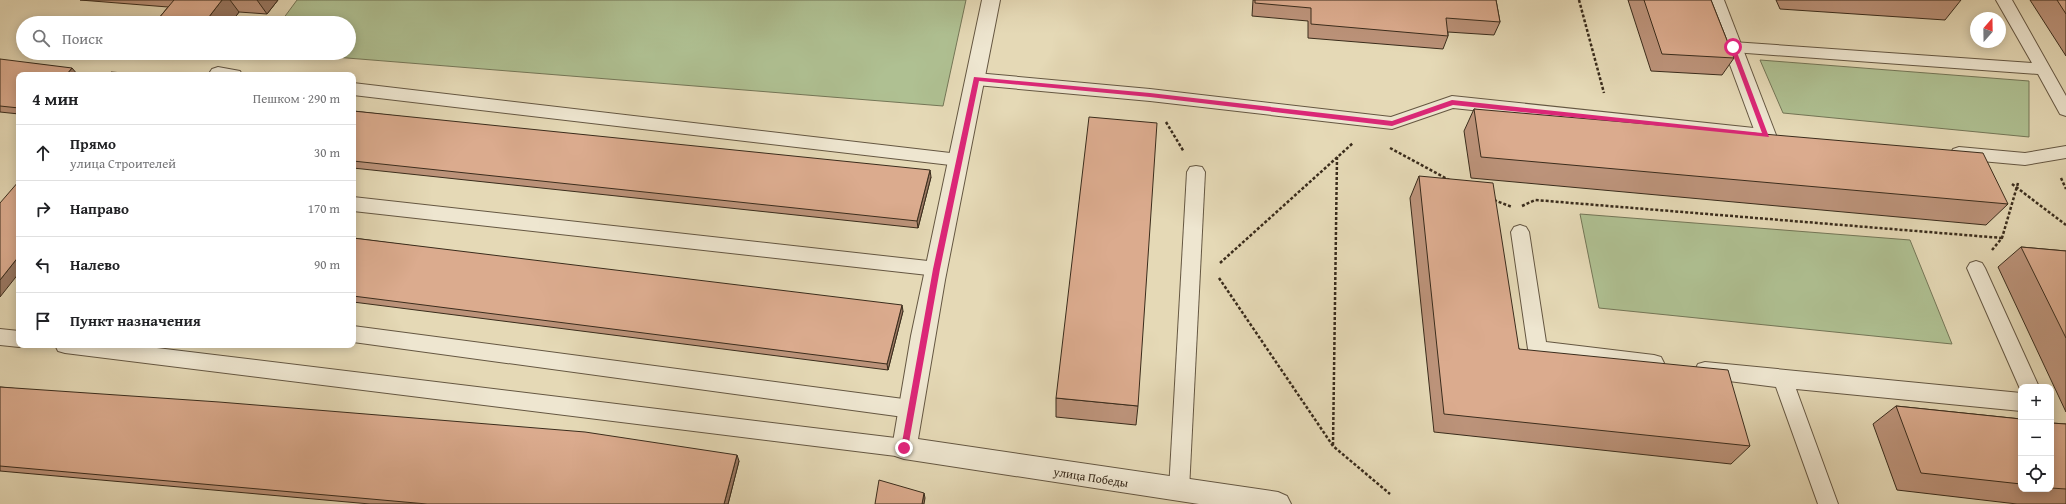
<!DOCTYPE html>
<html lang="ru">
<meta charset="utf-8">
<style>
:root{--surface:#fff;--page:#f6f6f6;--text:#202124;--muted:#757577;--line:#e0e0e0}
body{margin:0;font-family:"Gentium Book Plus",serif;background:var(--page);color:var(--text)}
.controls{position:absolute;right:12px;bottom:12px;display:grid;overflow:hidden;border-radius:8px;box-shadow:0 2px 10px #0003}
.controls button{width:36px;height:36px;display:grid;place-items:center;padding:0;border:0;border-bottom:1px solid var(--line);background:var(--surface);color:var(--text);font:20px sans-serif}
.compass{position:absolute;left:1970px;top:12px;width:36px;height:36px;border-radius:50%;background:var(--surface);box-shadow:0 2px 10px #0003;rotate:20deg}
.stop{position:absolute;width:12px;height:12px;margin:-9px;border:3px solid #db2777;border-radius:50%;background:#fff}
.stop.end{background:#db2777;border-color:#fff;box-shadow:0 1px 4px #0008}
.list{margin:0;padding:0;list-style:none}
h2{display:flex;justify-content:space-between;align-items:center;height:52px;margin:0;padding:0 16px;font-size:17px}
h2 small{font-size:13px;font-weight:400;color:var(--muted)}
.list li{display:grid;grid-template-columns:26px 1fr auto;gap:12px;align-items:center;box-sizing:border-box;height:56px;padding:0 16px;border-top:1px solid var(--line)}
.list b{display:block;font-size:15px;white-space:nowrap}
.list p{margin:0;font-size:13px;white-space:nowrap;color:var(--muted)}
.list em{font-size:13px;font-style:normal;color:var(--muted)}
.icon{flex:none;width:22px;height:22px;fill:none;stroke:currentColor;stroke-width:2;stroke-linecap:round;stroke-linejoin:round}
.map{position:relative;flex:none;width:2066px;height:504px;overflow:hidden}
.search{position:absolute;background:var(--surface);box-shadow:0 2px 10px #0003;left:16px;top:16px;width:340px;height:44px;display:flex;align-items:center;gap:10px;box-sizing:border-box;padding:0 14px;border-radius:22px;color:var(--muted);font-size:15px}
.panel{position:absolute;background:var(--surface);box-shadow:0 2px 10px #0003;left:16px;top:72px;width:340px;height:276px;border-radius:8px}
.map>svg:first-child{display:block}
.green{fill:#afc092;stroke:#747657}
.lines{fill:none;stroke-linecap:round;stroke-linejoin:round}
.service-casing{stroke:#655742;stroke-width:2}
.minor-casing{stroke:#655742;stroke-width:2}
.path{stroke:#3a2c1c;stroke-width:2.5;stroke-dasharray:3 2;stroke-linecap:butt}
.service{fill:#eee6d0;fill-rule:evenodd}
.minor{fill:#eee6d0;fill-rule:evenodd}
.wall{fill:#bc937a;stroke:#3a2c1c}
.shaded-wall{fill:#997863;stroke:#3a2c1c}
.building{fill:#dbab8e;stroke:#3a2c1c}
.route{fill:#db2777}
.labels{text-anchor:middle;dominant-baseline:central;stroke-width:3.5;stroke-linejoin:round;paint-order:stroke}
.street-label{font-size:12px;fill:#3a2c1c;stroke:#eee6d0}
</style>
<div class="map">
<svg width="2066" height="504" viewBox="0 0 2066 504">
<rect width="100%" height="100%" fill="#e5d9b6"/>
<filter id="stains"><feTurbulence type="fractalNoise" baseFrequency=".005" numOctaves="4"/><feColorMatrix values="0 0 0 0 .2 0 0 0 0 .09 0 0 0 0 .02 0 0 0 .5 -.17"/></filter>
<radialGradient id="worn" r=".72"><stop offset=".6" stop-color="#630" stop-opacity="0"/><stop offset="1" stop-color="#630" stop-opacity=".3"/></radialGradient>
<g class="green">
<path d="M297,0H966L943,106L285,53H349V23H280Z"/>
<path d="M1760,60L2029,81V137L1783,113Z"/>
<path d="M1580,214L1910,240L1952,344L1599,308Z"/>
</g>
<g class="lines">
<defs>
<g id="service">
<path d="M1996,0H2012L2066,96V116L2060,114L2038,74L1733,52L1727,51L1725,47L1727,43L1733,42L2032,63Z"/>
<path d="M218,67L240,71L242,75H208L212,69Z"/>
<path d="M976,73L1150,89L1391,117L1452,96L1754,128L1760,130L1762,134L1760,138L1754,140L1453,108L1392,129L1150,101L976,85L970,83L968,79L970,75Z"/>
<path d="M353,83L959,154L965,156L967,160L965,164L959,166L353,95Z"/>
<path d="M2066,146V158L2025,165L1959,159L1953,157L1951,153L1953,149L1959,147L2025,153Z"/>
<path d="M1196,166L1202,167L1205,172L1189,490L1186,497L1179,500L1172,497L1169,490L1187,172L1190,167Z"/>
<path d="M353,197L937,262L943,264L946,269L943,274L937,276L353,211Z"/>
<path d="M1520,225L1526,227L1529,232L1546,342L1654,355L1661,357L1664,363L1661,369L1654,371L1538,357L1531,355L1528,349L1511,232L1514,227Z"/>
<path d="M1976,261L1982,263L1985,268L2039,387H2021V391L1967,268L1970,263Z"/>
<path d="M353,326L911,400L918,403L921,409L918,415L911,418L353,342Z"/>
<path d="M0,329L19,331V345H25L19,347L0,345Z"/>
<path d="M55,345H132L904,439L911,442L914,448L911,454L904,457L65,353L58,351Z"/>
<path d="M1705,362L2021,393V411L1796,389L1838,504H1818L1776,387L1705,378L1698,376L1695,370L1698,364Z"/>
</g>
<g id="minor">
<path d="M982,0H1000L945,280L918,439L1278,492L1287,496L1291,504H1199L904,459L895,456L892,448L911,336Z"/>
<path d="M1706,0H1724L1776,135L1773,140L1766,142L1759,140L1756,135Z"/>
</g>
</defs>
<use href="#service" class="service-casing"/>
<use href="#minor" class="minor-casing"/>
<g class="path">
<path d="M1579,0L1604,93"/>
<path d="M1166,122L1184,152"/>
<path d="M1390,148L1451,181"/>
<path d="M2061,178L2066,189"/>
<path d="M2012,184L2066,225"/>
<path d="M1494,200L1512,207"/>
<path d="M1522,206L1535,200L2002,238"/>
<path d="M1992,250L2002,238L2018,183"/>
<path d="M1220,263L1353,143"/>
<path d="M1219,278L1333,446L1390,494"/>
<path d="M1333,445L1337,157"/>
</g>
<use href="#service" class="service"/>
<use href="#minor" class="minor"/>
</g>
<g class="wall">
<path d="M80,0H278L267,14L239,12L231,23H162L159,18L168,7Z"/>
<path d="M1253,0H1496L1500,22L1494,35L1448,32V36L1443,49L1308,38V21L1252,16Z"/>
<path d="M1628,0H1711L1734,58L1722,75L1651,71Z"/>
<path d="M1776,0H1961L1945,20L1780,9Z"/>
<path d="M2030,0H2066V56Z"/>
<path d="M0,59L19,75V114L0,112Z"/>
<path d="M1474,109L2008,204L1986,225L1471,178L1464,131Z"/>
<path d="M353,111L931,177L918,228L353,168Z"/>
<path d="M1419,176L1519,349L1750,446L1731,464L1434,432L1410,198Z"/>
<path d="M353,238L903,311L888,370L353,302Z"/>
<path d="M2021,247L2066,251V412L1998,267Z"/>
<path d="M0,387L739,461L728,504H370L0,471Z"/>
<path d="M1056,398L1138,406L1136,425L1056,417Z"/>
<path d="M1896,406L2021,419V489H2051V423L2066,424V504H2017L1897,490L1873,424Z"/>
</g>
<g class="shaded-wall">
<path d="M222,0H230L239,12L231,23H206L205,22Z"/>
<path d="M257,0H278L267,14Z"/>
<path d="M72,68L78,75H66Z"/>
<path d="M930,170L931,177L918,228L917,221Z"/>
<path d="M19,256V273L0,297V280Z"/>
<path d="M902,305L903,311L888,370L887,364Z"/>
<path d="M737,455L739,461L728,504H724Z"/>
<path d="M924,493L925,498L924,504H922Z"/>
</g>
<g class="building">
<path d="M174,0H222L205,22L159,18Z"/>
<path d="M1255,0H1496L1500,22L1446,18L1448,36L1311,24V8L1255,3Z"/>
<path d="M1644,0H1711L1734,58L1662,54Z"/>
<path d="M2057,0H2066V14Z"/>
<path d="M0,59L72,68L66,75H19V108L0,106Z"/>
<path d="M111,72L150,75H108Z"/>
<path d="M1474,109L1983,153L2008,204L1481,157Z"/>
<path d="M353,111L930,170L917,221L353,161Z"/>
<path d="M1089,117L1157,123L1138,406L1056,398Z"/>
<path d="M1419,176L1493,183L1519,349L1728,370L1750,446L1444,414Z"/>
<path d="M19,181V256L0,280V203Z"/>
<path d="M353,238L902,305L887,364L353,296Z"/>
<path d="M2021,247L2066,251V338Z"/>
<path d="M0,387L219,402L585,432L737,455L724,504H427L0,466Z"/>
<path d="M1896,406L2021,419V484L1921,473Z"/>
<path d="M2051,423L2066,424V489L2051,488Z"/>
<path d="M879,480L924,493L922,504H875Z"/>
</g>
<path class="route" d="M1733,45L1735,47L1769,137L1453,105L1392,126L1150,97L979,81L940,269L908,448L907,451H902L901,448L933,269L974,77L1150,93L1392,121L1452,100L1762,133L1730,47Z"/>
<g class="labels">
<g class="street-label">
<text transform="translate(1091 477) rotate(9)">улица Победы</text>
</g>
</g>
<rect width="100%" height="100%" filter="url(#stains)"/>
<rect width="100%" height="100%" fill="url(#worn)"/>
</svg>
<div class="controls">
<button>+</button>
<button>−</button>
<button><svg class="icon" aria-label="locate" viewBox="0 0 24 24"><circle cx="12" cy="12" r="6"/><path d="M12 2v4M12 18v4M2 12h4M18 12h4"/></svg></button>
</div>
<svg class="compass" viewBox="-18 -18 36 36"><path d="M0-13l5 13h-10z" fill="#e53935"/><path d="M0 13l5-13h-10z" fill="#757577"/></svg>
<div class="stop" style="left:1733px;top:47px"></div>
<div class="stop end" style="left:904px;top:448px"></div>
<div class="search"><svg class="icon" aria-label="search" viewBox="0 0 24 24"><circle cx="10" cy="10" r="6"/><path d="M15 15l6 6"/></svg>Поиск</div>
<section class="panel">
<h2>4 мин<small>Пешком · 290 m</small></h2>
<ul class="list">
<li><svg class="icon" aria-label="ahead" viewBox="0 0 24 24"><path d="M12 20V5M6 11l6-6 6 6"/></svg><div><b>Прямо</b><p>улица Строителей</p></div><em>30 m</em></li>
<li><svg class="icon" aria-label="right" viewBox="0 0 24 24"><path d="M7 20v-9h11M14 6l5 5-5 5"/></svg><div><b>Направо</b></div><em>170 m</em></li>
<li><svg class="icon" aria-label="left" viewBox="0 0 24 24"><path d="M17 20v-9H6M10 6l-5 5 5 5"/></svg><div><b>Налево</b></div><em>90 m</em></li>
<li><svg class="icon" aria-label="arrive" viewBox="0 0 24 24"><path d="M6 21V4h12l-3 4 3 4H6"/></svg><div><b>Пункт назначения</b></div></li>
</ul>
</section>
</div>
